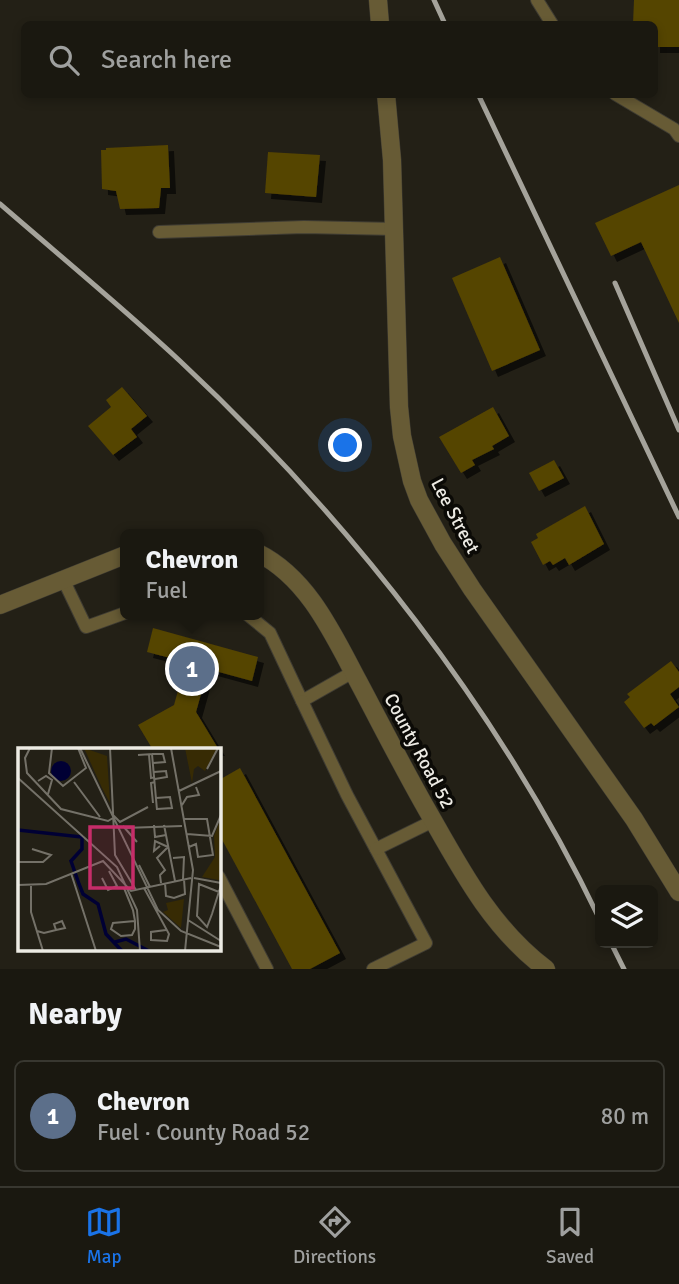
<!DOCTYPE html>
<meta charset="utf-8">
<style>
:root{--surface:#1a1810;--page:#27251e;--text:#f1f3f6;--muted:#9fa09f;--line:#383730;--accent:#1a73e8}
body{margin:0;font-family:Signika,sans-serif;background:var(--page);color:var(--text)}
.controls{position:absolute;right:21px;bottom:21px;display:grid;overflow:hidden;border-radius:10px;box-shadow:0 4px 10px #0003}
.controls button{width:63px;height:63px;display:grid;place-items:center;padding:0;border:0;border-bottom:2px solid var(--line);background:var(--surface);color:var(--text);font:35px sans-serif}
.you{position:absolute;left:346px;top:446px;width:24px;height:24px;margin:-18px;border:5px solid #fff;border-radius:50%;background:#1a73e8;box-shadow:0 0 0 10px #1a73e833}
.badge{display:grid;place-items:center;width:46px;height:46px;border-radius:50%;background:var(--accent);color:#fff;font-size:23px;font-weight:700}
.pin{position:absolute;translate:-50% -50%;border:4px solid #fff;box-shadow:0 2px 7px #0006}
.popup{position:absolute;left:120px;top:529px;width:144px;height:91px;box-sizing:border-box;display:grid;place-content:center;border-radius:10px;background:var(--surface);filter:drop-shadow(0 2px 5px #0005);font-size:23px;white-space:nowrap;color:var(--muted)}
.popup b{font-size:26px;color:var(--text)}
.popup::after{content:'';position:absolute;left:50%;top:100%;margin-left:-14px;border:14px solid transparent;border-top-color:var(--surface)}
.list{margin:0;padding:0;list-style:none}
h2{display:flex;justify-content:space-between;align-items:center;height:91px;margin:0;padding:0 28px;font-size:30px}
h2 small{font-size:23px;font-weight:400;color:var(--muted)}
.list li{display:grid;grid-template-columns:46px 1fr auto;gap:21px;align-items:center;box-sizing:border-box;height:112px;margin:0 14px 14px;padding:0 14px;border:2px solid var(--line);border-radius:10px}
.list b{display:block;font-size:26px;white-space:nowrap}
.list p{margin:0;font-size:23px;white-space:nowrap;color:var(--muted)}
.list em{font-size:23px;font-style:normal;color:var(--muted)}
.icon{flex:none;width:38px;height:38px;fill:none;stroke:currentColor;stroke-width:2;stroke-linecap:round;stroke-linejoin:round}
.map{position:relative;flex:none;width:679px;height:969px;overflow:hidden}
.search{position:absolute;background:var(--surface);box-shadow:0 4px 10px #0003;left:21px;right:21px;top:21px;height:77px;display:flex;align-items:center;gap:18px;box-sizing:border-box;padding:0 24px;border-radius:10px;color:var(--muted);font-size:26px}
.sheet{height:217px;background:var(--surface)}
nav{display:flex;justify-content:space-around;align-items:center;box-sizing:border-box;height:98px;border-top:2px solid var(--line);background:var(--surface);font-size:19px;color:var(--muted)}
nav a{display:grid;justify-items:center;gap:4px}
nav .on{color:var(--accent)}
.map>svg:first-child{display:block}
.building{fill:#554406;filter:url(#shadow)}
.lines{fill:none;stroke-linecap:round;stroke-linejoin:round}
.service-casing{stroke:#3f3c33;stroke-width:14}
.minor-casing{stroke:#3f3c33;stroke-width:19}
.tertiary-casing{stroke:#3f3c33;stroke-width:19}
.service{stroke:#675b35;stroke-width:12}
.minor{stroke:#675b35;stroke-width:18}
.tertiary{stroke:#675b35;stroke-width:18}
.rail{stroke:#a5a39b;stroke-width:5}
.labels{text-anchor:middle;dominant-baseline:central;stroke-width:7;stroke-linejoin:round;paint-order:stroke}
.street-label{font-size:19px;fill:#edebe4;stroke:#0b0a06}
.inset-river{fill:none;stroke:#000034;stroke-width:3.5}
.inset-road{fill:none;stroke:#747168;stroke-width:2}
.view{fill:#c62d69;fill-opacity:0.15;stroke:#c62d69;stroke-width:3.5}
.inset-edge{fill:none;stroke:#edebe4;stroke-width:3.5}
</style>
<div class="map">
<svg width="679" height="969" viewBox="0 0 679 969">
<defs>
<filter id="shadow"><feDropShadow dx="6" dy="6" stdDeviation="0" flood-color="#0009"/></filter>
</defs>
<rect width="100%" height="100%" fill="#232016"/>
<g class="building">
<path d="M634,0H679V47H654V24H633Z"/>
<path d="M168,145L170,188H161L159,208L120,209L116,191L102,189L101,150H106V148Z"/>
<path d="M268,152L320,155L316,197L265,193Z"/>
<path d="M679,185V323L641,242L611,256L595,223Z"/>
<path d="M500,257L540,350L492,371L452,278Z"/>
<path d="M122,387L147,416L131,429L137,437L113,455L88,426L111,407L106,400Z"/>
<path d="M493,407L509,436L492,446L494,449L472,460L475,465L461,473L439,437Z"/>
<path d="M554,460L564,478L539,491L529,473Z"/>
<path d="M585,506L604,544L569,565L565,558L553,565L550,561L543,565L531,542L538,538L536,534Z"/>
<path d="M153,628L258,657L252,681L208,669L196,712L219,750H153L138,725L174,705L186,662L147,652Z"/>
<path d="M671,661L679,672V687L670,694L679,707L654,726L651,723L644,728L624,702L630,697L627,694Z"/>
<path d="M240,768L340,953L310,969H292L219,834V780Z"/>
</g>
<g class="lines">
<defs>
<g id="service">
<path d="M537,0L552,24"/>
<path d="M615,94L674,129L679,136"/>
<path d="M159,232L304,227L394,229"/>
<path d="M63,579L86,627L125,613"/>
<path d="M248,615L270,633L302,701L353,672"/>
<path d="M302,701L347,795L426,943L373,969"/>
<path d="M376,849L433,821"/>
<path d="M219,877L267,969"/>
</g>
<g id="minor">
<path d="M378,0L380,24"/>
<path d="M386,94L392,160L399,407L402,436L412,481L419,500L443,544L472,589L634,819L679,892"/>
</g>
<g id="tertiary">
<path d="M258,553C308,578 333,634 358,681C383,728 407,776 434,822C465,877 495,931 546,969"/>
<path d="M0,605L125,555"/>
</g>
</defs>
<use href="#service" class="service-casing"/>
<use href="#minor" class="minor-casing"/>
<use href="#tertiary" class="tertiary-casing"/>
<use href="#service" class="service"/>
<use href="#minor" class="minor"/>
<use href="#tertiary" class="tertiary"/>
<g class="rail">
<path d="M434,0L445,24"/>
<path d="M478,94L679,517"/>
<path d="M0,204C60,256 122,307 180,361C350,520 499,709 600,920"/>
<path d="M615,283L679,430"/>
<path d="M611,943L624,969"/>
</g>
</g>
<g class="labels">
<g class="street-label">
<text transform="translate(455 516) rotate(62)">Lee Street</text>
<text transform="translate(419 751) rotate(62)">County Road 52</text>
</g>
</g>
<g transform="translate(18 748)">
<rect width="203" height="203" fill="#232016"/>
<path d="M66,0L89,8L92,55L84,40ZM167,0H199L187,23L180,18L176,21L174,35ZM203,70V121L201,132L184,129L197,109L196,88ZM166,151L163,180L145,164L150,162L148,155Z" fill="#372b04"/>
<path d="M33 23a10 10 0 1 1 20 0a10 10 0 1 1-20 0Z" fill="#000034"/>
<path class="inset-river" d="M0,82L64,89V101L53,113L61,136L65,146L80,156L88,186L104,203M97,194L108,191L131,203"/>
<path class="inset-road" d="M12,0L7,10L9,25L43,61L90,73L95,70M34,0L31,25L45,38L68,20L60,0M62,0L140,162L163,183L203,199M92,0L97,107L118,142M153,0L175,122L167,203M134,6H145L147,14L135,15M120,7L134,6L139,62M131,7L133,30L137,29M189,21L200,0M136,24L148,23L149,29L137,31M0,30L99,119L119,162L122,203M20,33L28,28L34,32L30,46M56,34L82,69M161,43L203,23M138,50L152,49L154,60L139,61M135,55L133,35L137,34M164,57L169,49L181,47L178,39M95,67L102,74L130,59M166,71H189L195,107L180,109L178,96L171,99M136,77L137,89L148,87M146,77L157,133M105,78L119,94M106,80L164,78M169,86L194,88L203,67M142,98L136,103L137,93L150,99M155,110L166,109L165,131M0,114H25L33,107L14,101M121,117L132,139M53,125L78,203M84,130L90,142L99,138L91,123M176,130L203,135M143,135L142,127L147,122L139,110L150,99M147,135L148,148L156,150L167,146L166,131M0,137L28,136L85,113L113,143L173,130M13,137V164L25,203M106,140L115,162L117,173V181L114,187L103,188L93,181L95,175L117,173M126,140L151,186L149,193L133,192V184L148,182M201,144L181,136L179,168L189,179L194,166L203,137M170,172L203,193M19,183L26,185L38,182L47,180L44,173L36,176L38,182"/>
<path class="view" d="M72,79H115V140H72Z"/>
<rect width="203" height="203" class="inset-edge"/>
</g>
</svg>
<div class="controls">
<button><svg class="icon" aria-label="layers" viewBox="0 0 24 24"><path d="M12 4l9 5-9 5-9-5zM3 14l9 5 9-5"/></svg></button>
</div>
<div class="you"></div>
<div class="pin badge" style="left:192px;top:669px;background:#5c6f8a">1</div>
<div class="popup"><b>Chevron</b>Fuel</div>
<div class="search"><svg class="icon" aria-label="search" viewBox="0 0 24 24"><circle cx="10" cy="10" r="6"/><path d="M15 15l6 6"/></svg>Search here</div>
</div>
<section class="sheet">
<h2>Nearby<small></small></h2>
<ul class="list">
<li><span class="badge" style="background:#5c6f8a">1</span><div><b>Chevron</b><p>Fuel · County Road 52</p></div><em>80 m</em></li>
</ul>
</section>
<nav>
<a class="on"><svg class="icon" aria-label="map" viewBox="0 0 24 24"><path d="M3 6l6-2 6 2 6-2v14l-6 2-6-2-6 2zM9 4v14M15 6v14"/></svg>Map</a>
<a><svg class="icon" aria-label="directions" viewBox="0 0 24 24"><path d="M12 3l9 9-9 9-9-9zM9 14v-3h6M13 9l2 2-2 2"/></svg>Directions</a>
<a><svg class="icon" aria-label="saved" viewBox="0 0 24 24"><path d="M7 4h10v16l-5-4-5 4z"/></svg>Saved</a>
</nav>
